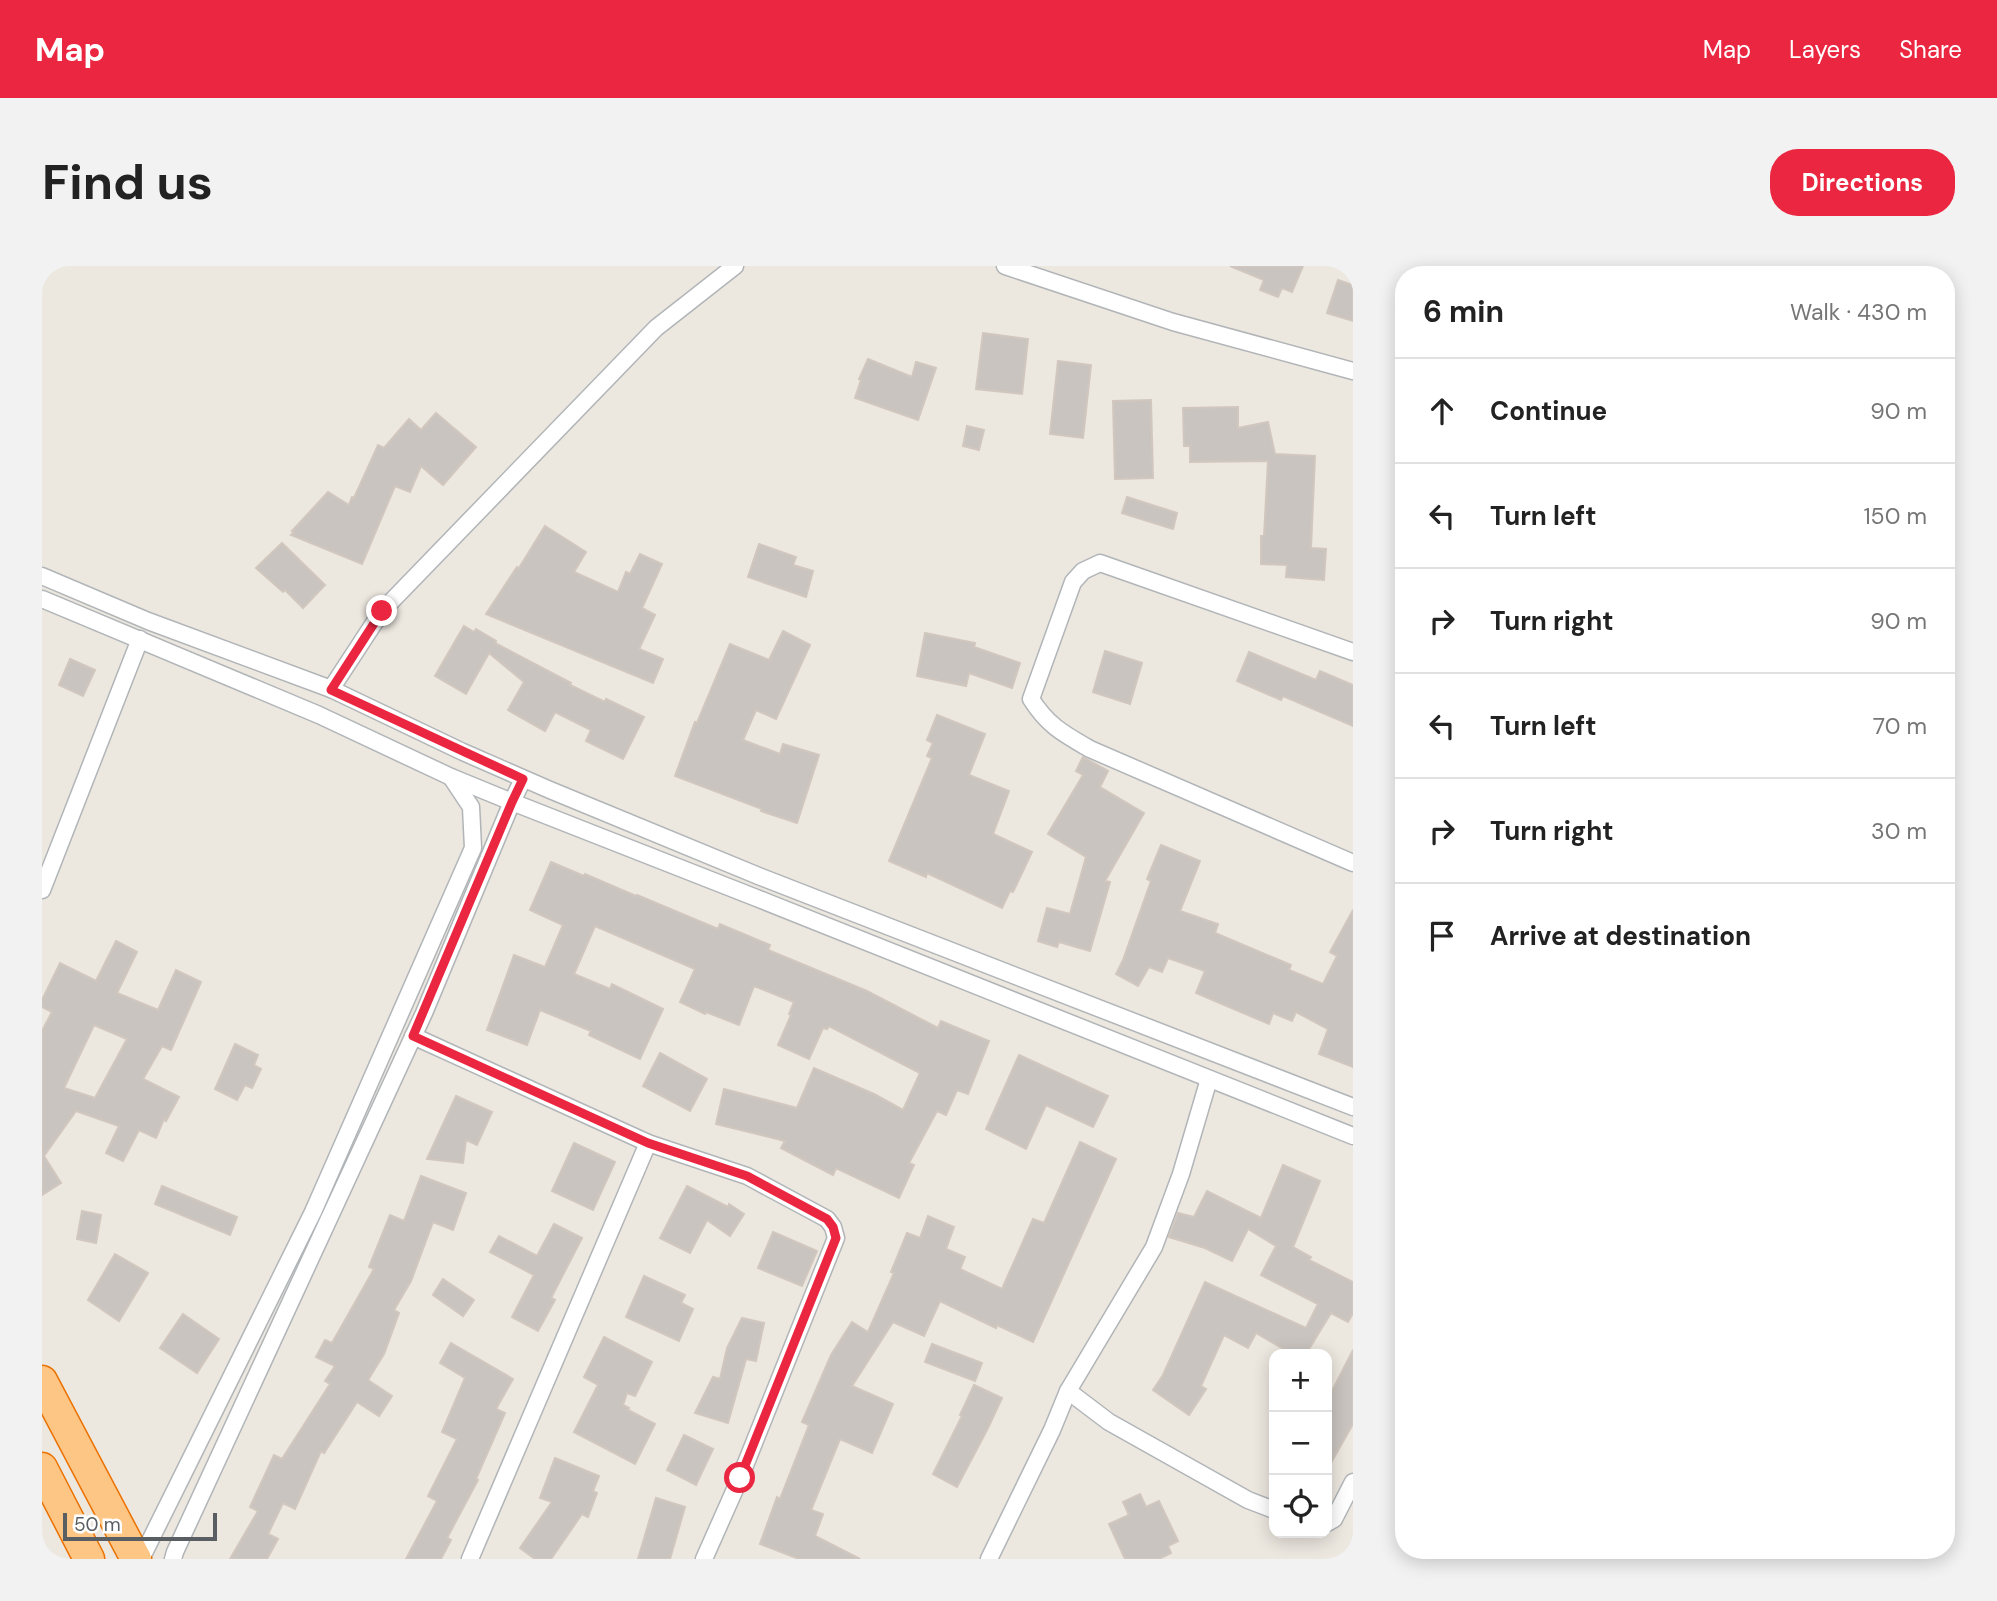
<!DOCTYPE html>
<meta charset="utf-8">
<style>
:root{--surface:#fff;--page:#f2f2f2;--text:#222;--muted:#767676;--line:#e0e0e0;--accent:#eb2640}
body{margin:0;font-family:"DM Sans",sans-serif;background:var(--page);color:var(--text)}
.controls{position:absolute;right:21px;bottom:21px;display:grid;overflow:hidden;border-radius:14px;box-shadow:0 4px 18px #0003}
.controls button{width:63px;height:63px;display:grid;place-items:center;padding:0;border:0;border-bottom:2px solid var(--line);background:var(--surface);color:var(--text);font:35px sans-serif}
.scale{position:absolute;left:21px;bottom:18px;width:154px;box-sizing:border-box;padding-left:7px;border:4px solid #585e61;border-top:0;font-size:19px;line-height:24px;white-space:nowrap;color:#585e61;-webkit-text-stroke:5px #fff;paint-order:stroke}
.stop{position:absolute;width:21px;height:21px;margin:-16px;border:5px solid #eb2640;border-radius:50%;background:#fff}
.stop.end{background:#eb2640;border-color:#fff;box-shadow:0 2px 7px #0008}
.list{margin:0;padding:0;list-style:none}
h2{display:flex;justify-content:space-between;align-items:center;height:91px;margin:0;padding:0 28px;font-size:30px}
h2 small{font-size:23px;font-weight:400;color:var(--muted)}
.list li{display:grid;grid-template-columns:46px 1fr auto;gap:21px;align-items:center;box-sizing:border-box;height:105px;padding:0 28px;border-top:2px solid var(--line)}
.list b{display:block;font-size:26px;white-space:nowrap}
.list em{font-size:23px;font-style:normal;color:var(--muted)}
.icon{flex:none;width:38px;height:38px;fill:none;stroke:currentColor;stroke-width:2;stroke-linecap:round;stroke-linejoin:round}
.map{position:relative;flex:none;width:1311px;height:1293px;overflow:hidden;border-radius:28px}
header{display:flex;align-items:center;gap:42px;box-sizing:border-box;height:98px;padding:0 35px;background:var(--accent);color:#fff}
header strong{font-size:33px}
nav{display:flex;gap:38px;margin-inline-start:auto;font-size:24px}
.intro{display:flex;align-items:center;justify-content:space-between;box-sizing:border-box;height:168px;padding:0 42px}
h1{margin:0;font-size:49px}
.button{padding:18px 32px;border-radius:28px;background:var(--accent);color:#fff;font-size:24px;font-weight:700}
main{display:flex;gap:42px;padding:0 42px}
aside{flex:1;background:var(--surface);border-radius:28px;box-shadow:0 4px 18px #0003}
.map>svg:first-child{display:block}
.building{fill:#c9c4bf;stroke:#d1c7be;stroke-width:2;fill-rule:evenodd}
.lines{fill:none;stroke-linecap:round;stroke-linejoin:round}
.street-casing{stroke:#b1b5b8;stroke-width:19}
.highway-casing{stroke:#eb7100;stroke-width:33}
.street{stroke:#fff;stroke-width:16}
.highway{stroke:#fec684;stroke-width:30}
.route{stroke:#eb2640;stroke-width:9}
</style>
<header>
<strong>Map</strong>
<nav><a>Map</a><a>Layers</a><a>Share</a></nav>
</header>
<div class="intro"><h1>Find us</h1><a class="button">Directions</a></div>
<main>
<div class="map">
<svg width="1311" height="1293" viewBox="0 0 1311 1293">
<rect width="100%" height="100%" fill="#ece7df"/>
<g class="building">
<path d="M1188,0H1261L1250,26L1240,22L1236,31L1218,24L1222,14Z"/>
<path d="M1296,14L1311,19V55L1285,47Z"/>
<path d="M941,67L986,73L980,128L934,123Z"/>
<path d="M826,93L870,111L874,96L894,102L876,154L813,132L819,114L817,113Z"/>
<path d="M1016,95L1049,99L1041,172L1008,168Z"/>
<path d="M1109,134L1111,212L1073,213L1071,135Z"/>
<path d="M1196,141V162L1226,156L1233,188L1273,190L1269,282L1284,283L1282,314L1244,311L1245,299L1219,298V270H1222L1226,195L1148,196V180H1142L1141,142Z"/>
<path d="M394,147L434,181L401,219L379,200L368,226L353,220L320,298L249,269L252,266L250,265L286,226L307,239L310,231L312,232L336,179L342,182L367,153L379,164Z"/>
<path d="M925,160L942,164L937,184L921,180Z"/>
<path d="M1085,231L1135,247L1131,263L1080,247Z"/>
<path d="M503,260L544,286L532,306L576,326L584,306L588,308L598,288L620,298L600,342L613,349L597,383L621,393L611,417L444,348L475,301L477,302Z"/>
<path d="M240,277L283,319L261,342L243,324L241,326L214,302Z"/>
<path d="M717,278L754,291L751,299L771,305L764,331L706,311Z"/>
<path d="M422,360L432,366L434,363L454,375L453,377L529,417L528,419L563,436L564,433L602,451L581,493L544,475L549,464L513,446L503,465L466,444L482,416L447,387L424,428L393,410Z"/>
<path d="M741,365L768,379L734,453L714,444L701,474L738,488L741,478L777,489L755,557L719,545L720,543L633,510L653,456L655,457L688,378L727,394Z"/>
<path d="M883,367L933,377L932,381L978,397L970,422L927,407L924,420L875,410Z"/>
<path d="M1063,385L1100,397L1088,438L1051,426Z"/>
<path d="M1207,386L1274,414L1278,405L1311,419V460L1241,430L1239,434L1195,415Z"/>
<path d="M28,393L53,404L41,430L17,419Z"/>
<path d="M895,449L943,468L927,509L967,525L951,568L990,586L971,626L968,625L960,642L885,607L884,611L847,595L890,492L885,490L891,477L885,474Z"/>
<path d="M1041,491L1066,505L1058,521L1102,547L1063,615L1068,616L1048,685L1017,676L1015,681L996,675L1005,642L1028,648L1044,591L1006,568L1041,509L1034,505Z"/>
<path d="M1119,579L1158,595L1138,645L1176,658L1173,667L1249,699L1247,704L1281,718L1295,690L1288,686L1311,644V801L1277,788L1286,763L1254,746L1250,755L1231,747L1227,758L1154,727L1163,705L1126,692L1120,706L1107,701L1096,720L1074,708L1081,694L1109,615L1105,613Z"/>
<path d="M509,596L542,610L543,608L594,630L595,629L676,663L678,658L728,679L726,684L825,725L896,762L899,755L947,775L926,828L915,824L904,849L895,845L867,897L872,899L857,932L794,902L791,909L739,882L743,875L674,858L682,823L755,842L772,802L832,828L861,844L878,807L787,760L785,763L781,762L767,793L736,779L749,749L747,748L752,736L712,720L697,759L664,746L663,748L638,736L653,703L553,660L532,708L568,723L570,718L621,743L598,793L547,769L549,765L498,744L485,779L445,764L472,689L503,701L521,659L488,644Z"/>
<path d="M74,675L95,686L75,727L116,744L134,704L159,716L129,784L120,780L101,813L137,831L124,855L122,853L114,872L97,864L81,895L64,887L77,860L34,845L2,890L19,917L0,929V765L10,746L0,741V734L18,697L54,715ZM52,759L85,773L53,832L22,822Z"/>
<path d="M193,778L216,789L212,799L219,803L210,822L203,819L195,834L173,823Z"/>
<path d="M618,787L665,813L648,845L601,820Z"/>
<path d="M977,789L1066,830L1051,861L1004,839L984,883L944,863Z"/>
<path d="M414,830L450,846L435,879L424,874L421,897L385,893Z"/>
<path d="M1038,876L1074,893L991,1076L955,1059L954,1062L898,1035L882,1070L851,1056L810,1120L851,1138L830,1187L798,1173L769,1244L781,1248L773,1270L818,1293H757L718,1278L735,1231L738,1233L767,1159L760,1156L789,1089L810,1056L826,1066L852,1007L849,1006L865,967L878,972L886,950L912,961L904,983L923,991L918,1003L960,1023L991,953L1002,957Z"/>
<path d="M532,877L573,896L551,944L510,925Z"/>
<path d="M1241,899L1278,915L1251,981L1269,991L1267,994L1311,1016V1047L1306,1056L1289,1047L1264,1088H1250L1214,1067L1206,1082L1182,1069L1159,1120L1164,1123L1147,1149L1111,1124L1121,1109L1163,1016L1264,1062L1276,1038L1219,1009L1234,980L1206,963L1190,995L1163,982L1127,971L1136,947L1152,951L1165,925L1219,952Z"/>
<path d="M379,910L424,927L411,964L391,956L369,1015L352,1044L357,1047L342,1088L326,1114L350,1130L337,1150L315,1136L282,1187L279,1185L253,1243L241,1237L226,1268L236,1273L225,1293H188L216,1245L208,1241L232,1189L240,1193L288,1118L283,1115L293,1100L274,1091L283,1074L290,1077L332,1003L327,1001L348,949L362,955Z"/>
<path d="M120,920L195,951L188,969L113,938Z"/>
<path d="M645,920L686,941L687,938L702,948L688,970L665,954L648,987L618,972Z"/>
<path d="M40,945L59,949L54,977L35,973Z"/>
<path d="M512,958L540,972L509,1032L513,1034L496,1065L470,1051L492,1009L448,986L457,970L495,990Z"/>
<path d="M731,966L775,985L760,1020L716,1002Z"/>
<path d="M73,988L106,1007L77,1055L46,1034Z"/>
<path d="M602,1010L643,1029L639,1037L651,1043L637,1075L584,1051Z"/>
<path d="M401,1013L432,1034L421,1050L391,1029Z"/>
<path d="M141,1048L177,1073L155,1107L118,1082Z"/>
<path d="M700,1052L722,1057L714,1095L704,1093L686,1157L653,1147L671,1111L678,1113L685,1082Z"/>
<path d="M562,1071L610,1096L593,1130L585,1127L581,1139L587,1142L586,1144L613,1158L593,1198L532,1166L556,1119L542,1111Z"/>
<path d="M409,1077L471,1113L454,1143L463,1147L434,1213L436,1214L405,1272L409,1274L399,1293H364L395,1235L386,1230L415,1173L400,1166L423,1112L398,1097Z"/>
<path d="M890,1078L940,1097L933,1115L883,1096Z"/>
<path d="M1311,1084V1158L1285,1204V1135Z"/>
<path d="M932,1119L960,1132L946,1162L915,1221L891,1208L920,1150L918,1149Z"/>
<path d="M642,1169L671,1183L654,1219L625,1204Z"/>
<path d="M513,1192L557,1210L551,1225L555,1227L546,1251L540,1248L509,1293H493L478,1282L510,1236L498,1232Z"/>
<path d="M1098,1228L1104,1241L1117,1235L1136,1275L1126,1280L1129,1287L1117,1293H1083L1067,1258L1087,1249L1081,1236Z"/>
<path d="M614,1232L643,1241L628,1293H596Z"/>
</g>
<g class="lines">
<defs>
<g id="street">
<path d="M963,0L1131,56L1311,105"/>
<path d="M0,310L106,355L289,423L421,486L508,524L719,611L1311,841"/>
<path d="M0,333L277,449L409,511L470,536L712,631L1311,870"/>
<path d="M1311,386L1058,297L1041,305L1031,316L989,433C1006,460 1022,468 1048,483L1311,597"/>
<path d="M289,423L340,345L614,62L693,0"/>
<path d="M0,624L98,373"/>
<path d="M371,770L606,877L705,910L785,953L791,961L794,972L698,1212L662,1293"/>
<path d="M1026,1125L1067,1156L1206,1234L1232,1244"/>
<path d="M1285,1257L1292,1253L1311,1216"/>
<path d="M99,1293L271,946L431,582L429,541L409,511"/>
<path d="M131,1293L133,1286L382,747L470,536L481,513"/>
<path d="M428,1293L606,877"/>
<path d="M947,1293L1010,1164L1026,1125L1112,981L1139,908L1167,813"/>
</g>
<g id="highway">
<path d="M0,1115L94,1293"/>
<path d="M0,1202L47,1293"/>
</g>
</defs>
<use href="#street" class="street-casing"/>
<use href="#highway" class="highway-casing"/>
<use href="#street" class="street"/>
<use href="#highway" class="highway"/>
</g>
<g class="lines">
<path class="route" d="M340,345L289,424L481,513L470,536L371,770L606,877L705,910L785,953L791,961L794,972L698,1212"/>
</g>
</svg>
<div class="controls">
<button>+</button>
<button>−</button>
<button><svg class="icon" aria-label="locate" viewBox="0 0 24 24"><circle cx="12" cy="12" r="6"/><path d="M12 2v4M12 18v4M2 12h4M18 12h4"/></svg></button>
</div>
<div class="scale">50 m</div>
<div class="stop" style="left:698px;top:1212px"></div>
<div class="stop end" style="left:340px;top:345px"></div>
</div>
<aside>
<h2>6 min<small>Walk · 430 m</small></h2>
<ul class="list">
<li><svg class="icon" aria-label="ahead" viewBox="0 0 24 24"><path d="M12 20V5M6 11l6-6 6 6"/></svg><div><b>Continue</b></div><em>90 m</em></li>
<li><svg class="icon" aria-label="left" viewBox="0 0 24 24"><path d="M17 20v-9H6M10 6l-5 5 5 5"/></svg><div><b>Turn left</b></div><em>150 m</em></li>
<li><svg class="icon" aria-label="right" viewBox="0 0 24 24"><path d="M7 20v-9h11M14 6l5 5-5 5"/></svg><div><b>Turn right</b></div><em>90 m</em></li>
<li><svg class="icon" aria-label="left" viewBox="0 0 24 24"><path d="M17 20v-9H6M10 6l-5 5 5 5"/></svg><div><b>Turn left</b></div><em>70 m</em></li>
<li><svg class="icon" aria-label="right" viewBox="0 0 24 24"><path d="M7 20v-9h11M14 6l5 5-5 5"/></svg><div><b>Turn right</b></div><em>30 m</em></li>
<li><svg class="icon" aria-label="arrive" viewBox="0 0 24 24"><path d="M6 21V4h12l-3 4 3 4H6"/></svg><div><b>Arrive at destination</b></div></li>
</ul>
</aside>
</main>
